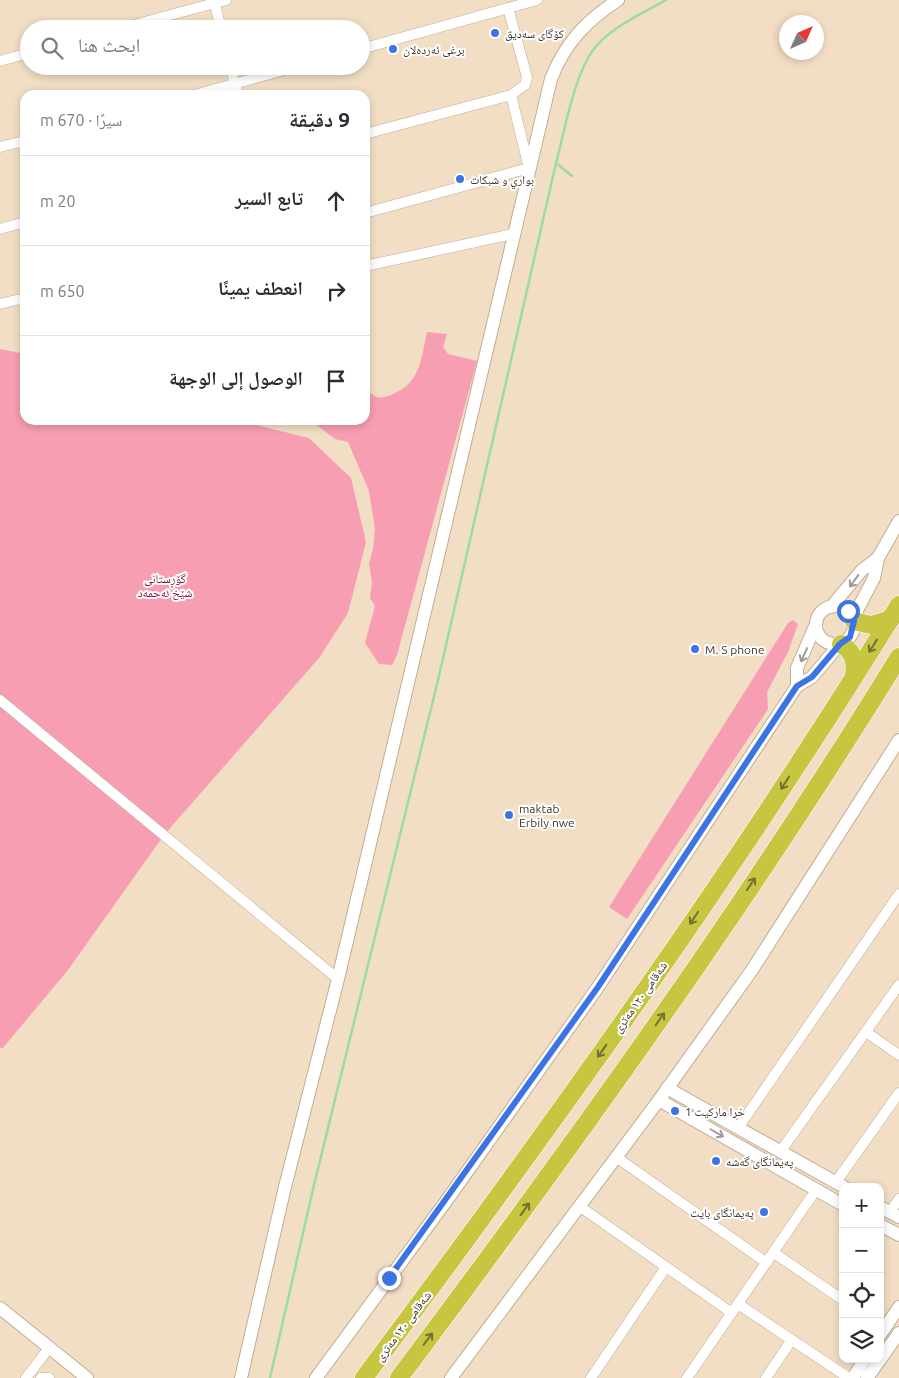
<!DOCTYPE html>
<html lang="ar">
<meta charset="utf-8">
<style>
:root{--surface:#fff;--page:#f7f7f7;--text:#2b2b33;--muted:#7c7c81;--line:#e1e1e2}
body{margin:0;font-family:Ubuntu,"Noto Naskh Arabic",sans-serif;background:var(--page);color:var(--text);direction:rtl}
.controls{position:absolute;right:15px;bottom:15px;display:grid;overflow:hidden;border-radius:10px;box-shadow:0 2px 8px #0003}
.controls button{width:45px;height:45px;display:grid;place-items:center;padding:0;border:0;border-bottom:1px solid var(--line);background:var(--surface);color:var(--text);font:25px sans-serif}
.compass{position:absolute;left:779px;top:15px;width:45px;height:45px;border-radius:50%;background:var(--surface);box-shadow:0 2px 8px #0003;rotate:45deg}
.stop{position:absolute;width:15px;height:15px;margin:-11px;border:4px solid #3d74e4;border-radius:50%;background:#fff}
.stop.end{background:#3d74e4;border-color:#fff;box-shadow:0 1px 5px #0008}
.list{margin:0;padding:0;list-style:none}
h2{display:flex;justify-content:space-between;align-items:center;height:65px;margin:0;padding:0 20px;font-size:21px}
h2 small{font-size:16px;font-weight:400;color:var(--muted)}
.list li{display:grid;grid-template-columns:32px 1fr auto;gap:15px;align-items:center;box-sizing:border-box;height:90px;padding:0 20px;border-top:1px solid var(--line)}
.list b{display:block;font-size:19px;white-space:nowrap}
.list em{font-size:16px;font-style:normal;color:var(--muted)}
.icon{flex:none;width:28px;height:28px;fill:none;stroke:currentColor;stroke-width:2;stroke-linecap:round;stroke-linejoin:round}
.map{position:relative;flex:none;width:899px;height:1378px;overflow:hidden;direction:ltr}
.search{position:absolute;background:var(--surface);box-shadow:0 2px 8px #0003;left:20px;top:20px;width:350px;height:55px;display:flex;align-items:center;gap:12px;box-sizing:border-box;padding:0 18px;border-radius:28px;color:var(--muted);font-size:19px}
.panel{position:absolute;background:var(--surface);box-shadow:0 2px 8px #0003;left:20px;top:90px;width:350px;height:335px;border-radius:15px;direction:rtl}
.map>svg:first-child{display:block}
.green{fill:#f89eb2}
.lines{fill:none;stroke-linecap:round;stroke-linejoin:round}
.stream{stroke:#9ddd9b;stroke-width:2.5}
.minor-casing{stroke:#c0ad94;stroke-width:11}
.tertiary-casing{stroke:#c0ad94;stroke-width:14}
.motorway-casing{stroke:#fff;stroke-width:19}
.minor{stroke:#fff;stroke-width:10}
.tertiary{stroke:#fff;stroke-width:12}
.motorway{stroke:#c6c640;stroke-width:18}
.oneway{stroke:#9e9a95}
.oneway2{stroke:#747033}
.route{stroke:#3d74e4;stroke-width:6}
.poi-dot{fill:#3d74e4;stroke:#fff;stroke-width:2}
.labels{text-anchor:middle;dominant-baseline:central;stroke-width:4;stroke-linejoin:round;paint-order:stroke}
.poi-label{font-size:12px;fill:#3d362b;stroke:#fff;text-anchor:start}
.park-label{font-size:12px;fill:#7c1038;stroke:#fff}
.street-label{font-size:12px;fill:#3d362b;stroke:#fff}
</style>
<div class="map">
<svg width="899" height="1378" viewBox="0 0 899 1378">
<rect width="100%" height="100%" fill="#f1dec4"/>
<g class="green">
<path d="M427,332L447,334L443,347L448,354L477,361L397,655L392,665L379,664L365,643L375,606L370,598L372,582L369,563L373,549L375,529L369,491L348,442L335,439L310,420H365V389C375,398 380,400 393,394C421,382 421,359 427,332Z"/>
<path d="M0,349L25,354V420H236L309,438L351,478L366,542L348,613L319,658L164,835L68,970L2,1049L0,1047Z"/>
<path d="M793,620L798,624L788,652L767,692L768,709L627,919L609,907L788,623Z"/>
</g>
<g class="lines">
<g class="stream">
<path d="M556,163L572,176"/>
<path d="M270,1378L314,1185L439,676L556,163C565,130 575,68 598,44C616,25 643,13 666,0"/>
</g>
<defs>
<g id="minor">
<path d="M214,0L221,29"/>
<path d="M508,8L527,77L525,85L511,95"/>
<path d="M119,29L226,0"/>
<path d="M361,49L537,0"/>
<path d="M0,61L29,53"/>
<path d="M230,66L238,95"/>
<path d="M194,95L299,66"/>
<path d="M365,134L511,95L529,168L365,213"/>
<path d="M0,147L25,141"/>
<path d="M0,229L25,222"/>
<path d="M365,266L513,234"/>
<path d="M0,304L25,298"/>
<path d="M0,700L338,979"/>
<path d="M866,1032L899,1055"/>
<path d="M738,1128L899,894"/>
<path d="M780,1152L899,985"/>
<path d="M616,1157L767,1263"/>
<path d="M836,1182L899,1093"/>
<path d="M579,1206L732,1313"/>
<path d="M890,1212L899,1199"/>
<path d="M774,1253L843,1300"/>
<path d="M738,1304L849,1378"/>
<path d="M26,1378L49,1348"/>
<path d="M41,1378H49"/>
<path d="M591,1378L666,1267"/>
<path d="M687,1378L816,1190"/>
<path d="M766,1378L791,1341"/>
</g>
<g id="tertiary">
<circle cx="835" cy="625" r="19"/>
<path d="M831,607L862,570L878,558"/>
<path d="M853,618L874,578L878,558L899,521"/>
<path d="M797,686V668L816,624"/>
<path d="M667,1088L844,1187"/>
<path d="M659,1100L843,1205"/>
<path d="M880,1207L899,1217"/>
<path d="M880,1225L899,1235"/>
<path d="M0,1308L87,1378"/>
<path d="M880,1335L899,1307"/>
<path d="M241,1378L284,1191L338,979L551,79C565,43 586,21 618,0"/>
<path d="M316,1378L447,1200L598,987L797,686L812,677L840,644"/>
<path d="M451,1378L659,1100L752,970L899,740"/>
<path d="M853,1378L865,1359"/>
<path d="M867,1378L899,1333"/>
</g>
<g id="motorway">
<path d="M854,621L871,625L891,619"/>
<path d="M841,644C854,652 856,662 854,677"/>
<path d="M364,1378C551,1127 735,872 899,605"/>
<path d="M399,1378C574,1144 746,906 899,657"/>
</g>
</defs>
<use href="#minor" class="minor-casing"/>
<use href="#tertiary" class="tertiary-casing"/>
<use href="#motorway" class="motorway-casing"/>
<use href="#minor" class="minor"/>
<use href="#tertiary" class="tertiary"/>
<use href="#motorway" class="motorway"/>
</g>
<defs><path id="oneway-shaft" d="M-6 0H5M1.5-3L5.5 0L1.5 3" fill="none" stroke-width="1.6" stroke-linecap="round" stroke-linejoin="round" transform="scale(1.25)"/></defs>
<g class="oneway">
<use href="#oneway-shaft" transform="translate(854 581) rotate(126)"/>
<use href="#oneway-shaft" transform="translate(804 655) rotate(114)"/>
<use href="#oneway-shaft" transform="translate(717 1133) rotate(30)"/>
</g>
<g class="oneway2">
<use href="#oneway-shaft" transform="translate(873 646) rotate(122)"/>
<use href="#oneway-shaft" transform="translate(785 783) rotate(123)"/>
<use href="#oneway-shaft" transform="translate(751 884) rotate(-56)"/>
<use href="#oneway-shaft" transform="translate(694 918) rotate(124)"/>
<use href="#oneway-shaft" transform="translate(660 1019) rotate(-55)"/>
<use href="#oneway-shaft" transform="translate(602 1051) rotate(125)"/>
<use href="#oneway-shaft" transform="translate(525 1209) rotate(-54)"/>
<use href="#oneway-shaft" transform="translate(428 1339) rotate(-53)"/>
</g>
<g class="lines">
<path class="route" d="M389,1278L598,987L797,686L812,677L840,644L850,637L854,621L848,611"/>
</g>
<g class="poi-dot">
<circle cx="495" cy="33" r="5"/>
<circle cx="393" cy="49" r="5"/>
<circle cx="460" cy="179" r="5"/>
<circle cx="695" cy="649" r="5"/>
<circle cx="509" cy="815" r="5"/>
<circle cx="675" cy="1111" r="5"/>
<circle cx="716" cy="1161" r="5"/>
<circle cx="764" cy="1212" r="5"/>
</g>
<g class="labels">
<g class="poi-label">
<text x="505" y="33">کۆگای سەدیق</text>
<text x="403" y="49">برغی ئەردەلان</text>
<text x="470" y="179">بواري و شبكات</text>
<text x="705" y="649">M. S phone</text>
<text x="519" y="808">maktab<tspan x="519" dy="14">Erbily nwe</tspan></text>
<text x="685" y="1111">خرا ماركيت 1</text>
<text x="726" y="1161">پەیمانگای گەشە</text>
<text x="754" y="1212" text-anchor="end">پەیمانگای بایت</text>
</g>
<g class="park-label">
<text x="165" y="578">گۆڕستانی<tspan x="165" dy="14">شێخ ئەحمەد</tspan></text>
</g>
<g class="street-label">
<text transform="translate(640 997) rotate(-55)">شەقامی ١٢٠ مەتری</text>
<text transform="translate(403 1326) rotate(-53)">شەقامی ١٢٠ مەتری</text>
</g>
</g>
</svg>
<div class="controls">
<button>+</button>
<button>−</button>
<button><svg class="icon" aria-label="locate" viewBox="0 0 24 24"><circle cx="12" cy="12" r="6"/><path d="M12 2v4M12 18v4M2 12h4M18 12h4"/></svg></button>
<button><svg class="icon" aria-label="layers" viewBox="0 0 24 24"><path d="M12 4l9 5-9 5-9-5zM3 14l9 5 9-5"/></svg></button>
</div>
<svg class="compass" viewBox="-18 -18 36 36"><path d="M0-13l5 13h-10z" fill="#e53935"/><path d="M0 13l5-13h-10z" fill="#7c7c81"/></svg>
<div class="stop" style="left:848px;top:611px"></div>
<div class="stop end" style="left:389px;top:1278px"></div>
<div class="search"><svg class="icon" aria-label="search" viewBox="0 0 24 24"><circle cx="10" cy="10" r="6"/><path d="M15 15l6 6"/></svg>ابحث هنا</div>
<section class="panel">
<h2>9 دقيقة<small>سيرًا · 670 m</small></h2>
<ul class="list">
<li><svg class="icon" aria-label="ahead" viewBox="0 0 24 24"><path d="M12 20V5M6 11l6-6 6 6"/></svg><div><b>تابع السير</b></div><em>20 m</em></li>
<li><svg class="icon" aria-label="right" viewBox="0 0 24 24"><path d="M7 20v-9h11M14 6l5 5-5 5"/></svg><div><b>انعطف يمينًا</b></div><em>650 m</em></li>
<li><svg class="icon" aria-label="arrive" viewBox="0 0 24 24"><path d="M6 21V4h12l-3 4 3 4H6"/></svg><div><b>الوصول إلى الوجهة</b></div></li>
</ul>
</section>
</div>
